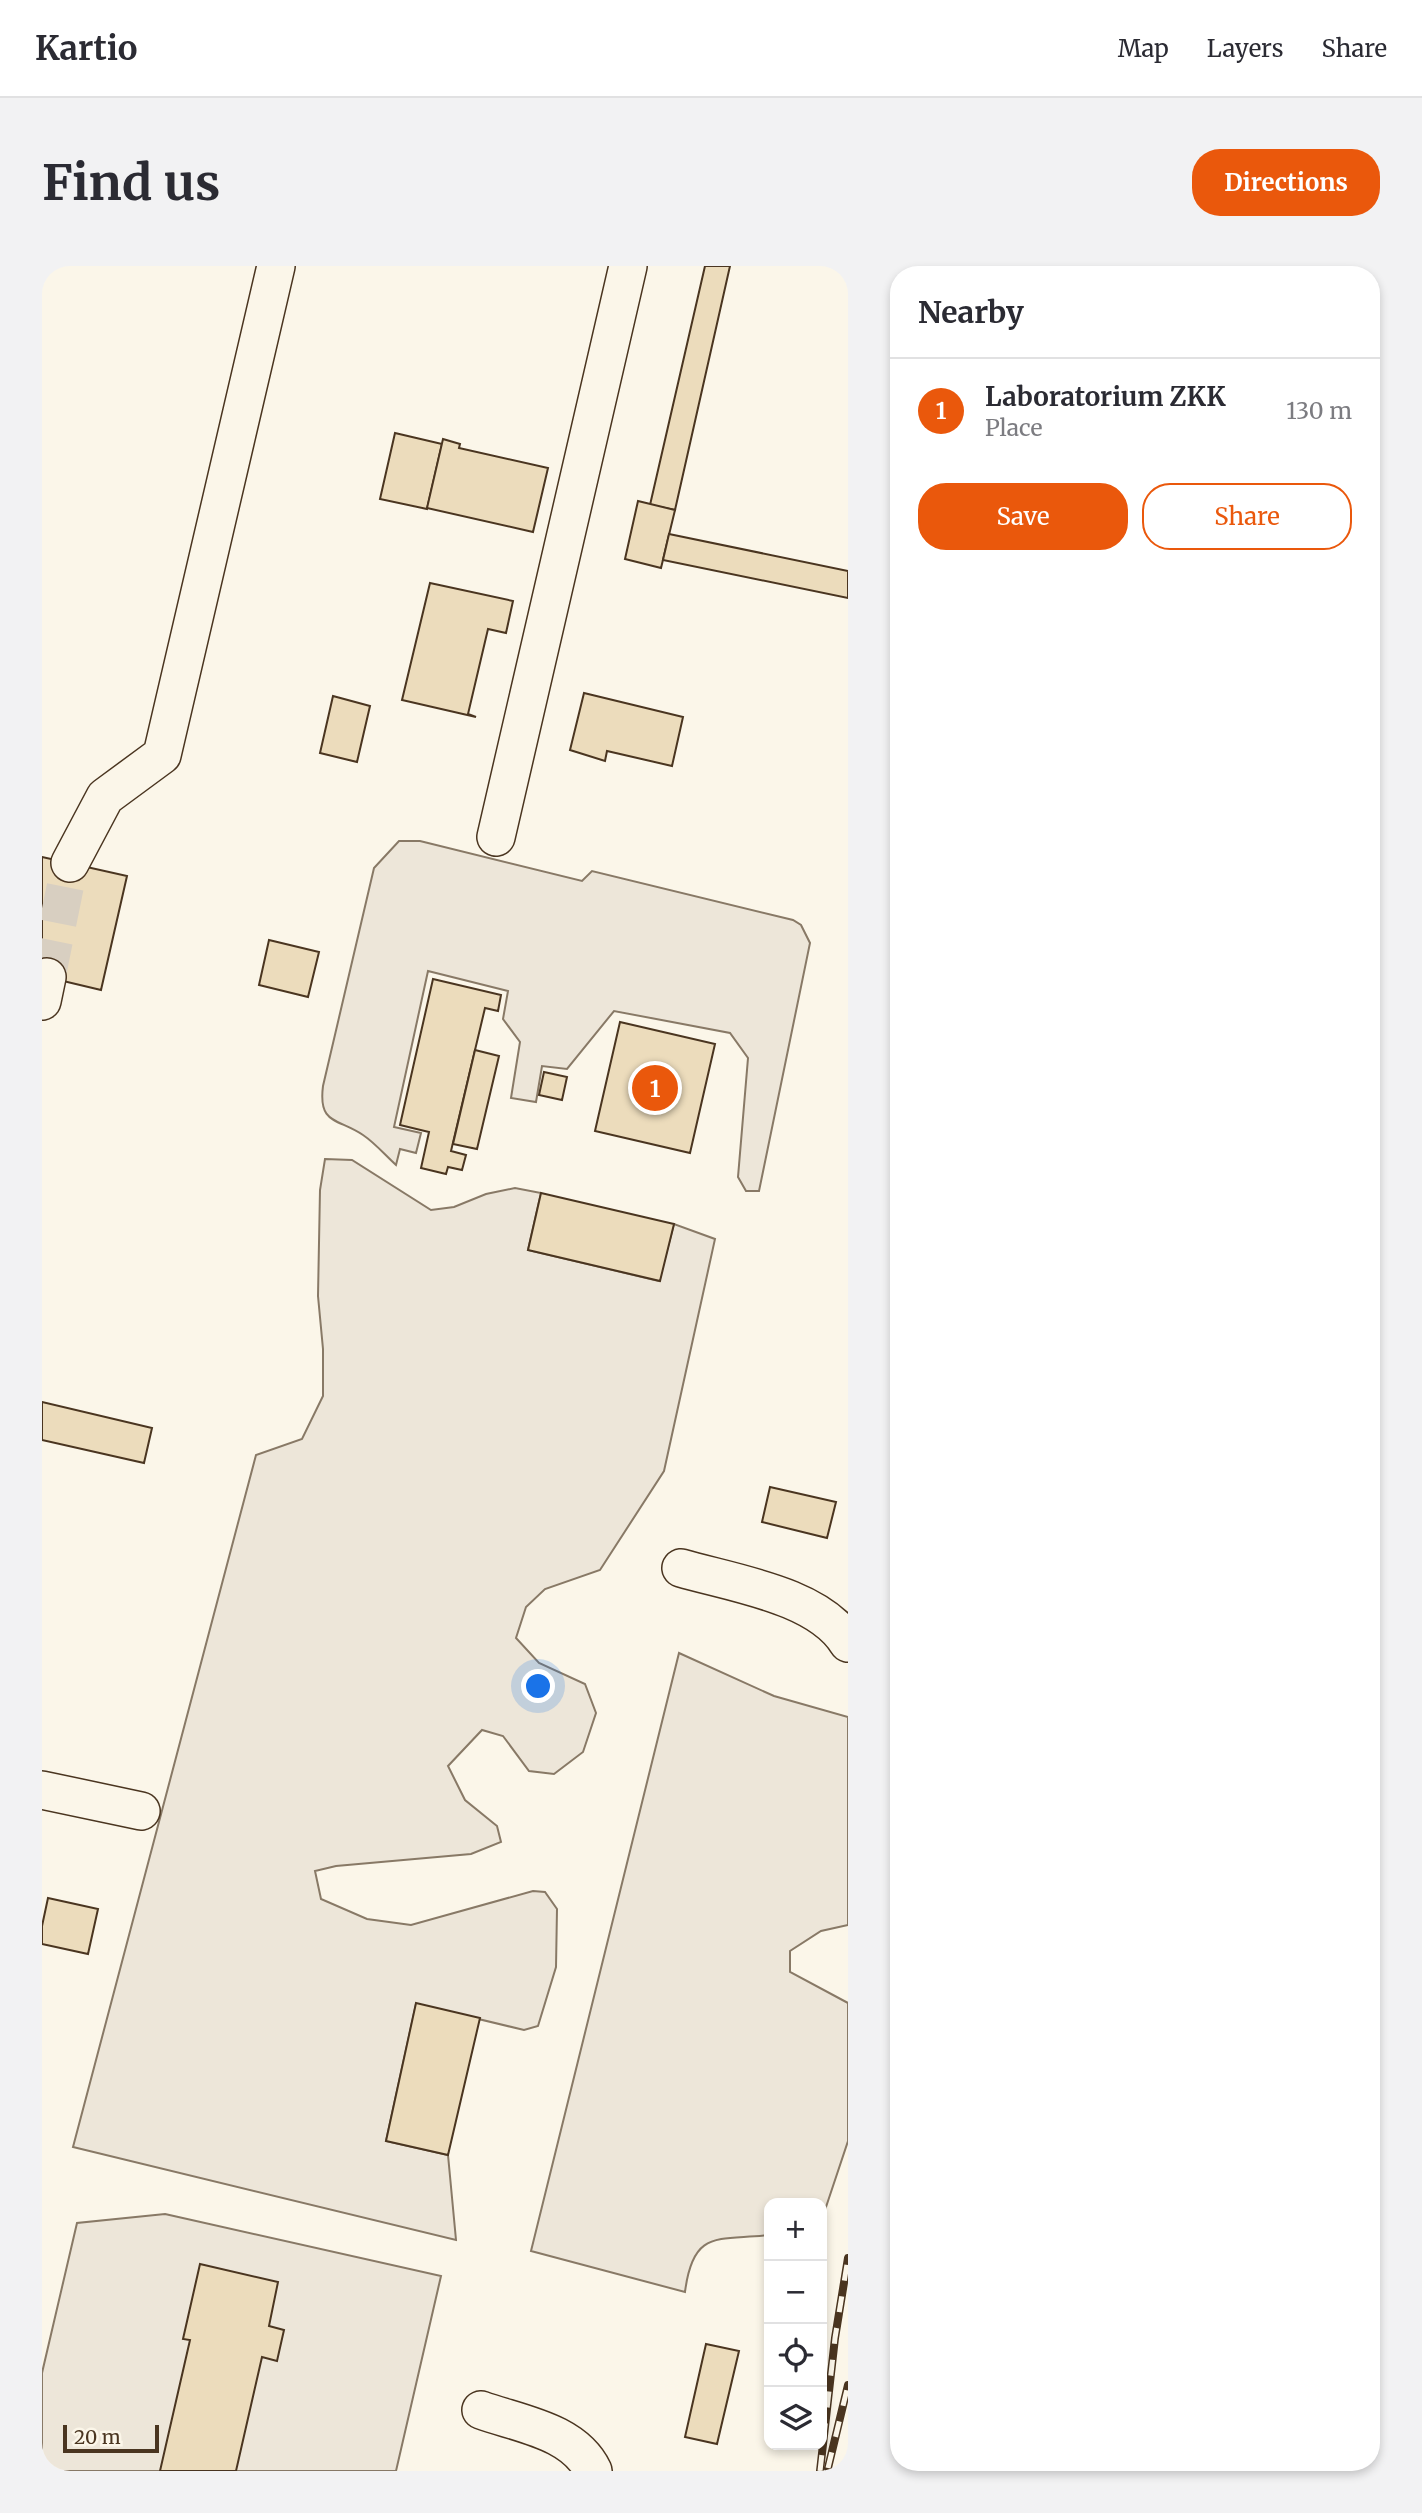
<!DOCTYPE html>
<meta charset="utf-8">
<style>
:root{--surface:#fff;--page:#f2f2f3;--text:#2b2b33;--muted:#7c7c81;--line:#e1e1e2;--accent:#ea580c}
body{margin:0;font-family:Merriweather,serif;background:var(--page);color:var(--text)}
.controls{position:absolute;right:21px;bottom:21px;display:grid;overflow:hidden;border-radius:14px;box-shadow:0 4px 10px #0003}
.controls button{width:63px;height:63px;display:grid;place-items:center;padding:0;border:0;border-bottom:2px solid var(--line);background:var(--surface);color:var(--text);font:35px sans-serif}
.scale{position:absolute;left:21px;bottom:18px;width:96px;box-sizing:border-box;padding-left:7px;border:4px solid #4a3520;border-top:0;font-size:19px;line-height:24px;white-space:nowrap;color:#4a3520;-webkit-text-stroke:5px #fbf6e9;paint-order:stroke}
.you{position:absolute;left:497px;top:1421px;width:24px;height:24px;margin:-18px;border:5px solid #fff;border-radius:50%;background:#1a73e8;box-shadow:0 0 0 10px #1a73e833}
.badge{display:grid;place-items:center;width:46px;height:46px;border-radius:50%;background:var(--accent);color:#fff;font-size:23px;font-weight:700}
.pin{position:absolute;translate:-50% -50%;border:4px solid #fff;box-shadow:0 2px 7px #0006}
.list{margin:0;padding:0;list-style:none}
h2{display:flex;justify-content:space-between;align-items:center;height:91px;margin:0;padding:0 28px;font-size:30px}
h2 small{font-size:23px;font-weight:400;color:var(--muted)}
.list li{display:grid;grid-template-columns:46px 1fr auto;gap:21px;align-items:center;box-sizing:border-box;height:105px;padding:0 28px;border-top:2px solid var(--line)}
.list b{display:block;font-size:26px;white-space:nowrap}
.list p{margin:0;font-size:23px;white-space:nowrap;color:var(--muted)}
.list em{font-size:23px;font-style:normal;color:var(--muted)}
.actions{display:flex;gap:14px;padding:21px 28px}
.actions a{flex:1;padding:16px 0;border:2px solid var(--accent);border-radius:28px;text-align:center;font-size:24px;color:var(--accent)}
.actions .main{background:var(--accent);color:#fff}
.icon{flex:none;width:38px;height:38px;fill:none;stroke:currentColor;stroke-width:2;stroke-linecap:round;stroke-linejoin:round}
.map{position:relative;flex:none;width:806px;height:2205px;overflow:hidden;border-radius:28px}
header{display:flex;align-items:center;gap:42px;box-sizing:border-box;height:98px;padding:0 35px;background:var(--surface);border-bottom:2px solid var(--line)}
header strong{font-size:33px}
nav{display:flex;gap:38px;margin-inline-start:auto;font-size:24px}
.intro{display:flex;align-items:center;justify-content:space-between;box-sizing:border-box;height:168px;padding:0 42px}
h1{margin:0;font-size:49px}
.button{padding:18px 32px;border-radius:28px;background:var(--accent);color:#fff;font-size:24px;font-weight:700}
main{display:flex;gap:42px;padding:0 42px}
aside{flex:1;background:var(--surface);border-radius:28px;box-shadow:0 4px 10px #0003}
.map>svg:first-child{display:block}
.green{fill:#ede6d9;stroke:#887966;stroke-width:2}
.building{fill:#ecdcbc;stroke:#4a3520;stroke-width:2}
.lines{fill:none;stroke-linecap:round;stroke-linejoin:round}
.minor-tunnel{stroke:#d8cfc1;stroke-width:37;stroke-dasharray:37 18;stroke-linecap:butt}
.minor-casing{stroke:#4a3520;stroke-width:40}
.minor{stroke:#fbf6e9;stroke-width:37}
.rail-casing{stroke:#4a3520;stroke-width:8}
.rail{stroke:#fbf6e9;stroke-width:5;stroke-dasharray:16;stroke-linecap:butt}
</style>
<header>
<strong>Kartio</strong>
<nav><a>Map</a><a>Layers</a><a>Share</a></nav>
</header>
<div class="intro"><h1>Find us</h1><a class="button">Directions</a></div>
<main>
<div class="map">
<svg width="806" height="2205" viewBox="0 0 806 2205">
<rect width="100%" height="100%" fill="#fbf6e9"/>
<g class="green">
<path d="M357,575H378L540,615L550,605L751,654L759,659L768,677L717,925H704L696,911L706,792L688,767L572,745L525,803L500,800L494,836L469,832L478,776L461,753L466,725L386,705L352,861L379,867L374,887L358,883L354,899C343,889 333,877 321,869C296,852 276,859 281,820L332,602Z"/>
<path d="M283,893L310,894L389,944L412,941L444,928L473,922L499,927L486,984L617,1015L632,958L673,973L622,1205L558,1304L503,1323L484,1341L474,1372L497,1397L543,1418L554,1447L541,1486L512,1508L487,1505L461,1470L440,1464L406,1500L423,1534L455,1560L459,1576L429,1588L294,1600L273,1605L279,1633L325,1653L369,1659L491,1625L503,1626L515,1643L514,1701L496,1760L482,1764L374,1738L344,1875L406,1889L414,1974L31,1881L214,1189L260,1173L281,1130V1083L276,1030L278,924Z"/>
<path d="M637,1387L732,1430L806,1451V1659L779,1665L748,1685V1706L806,1737V1875L780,1953V1937H727V1969C677,1975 651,1962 643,2026L489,1985Z"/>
<path d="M123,1948L399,2010L354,2205H0V2107L35,1957Z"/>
</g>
<g class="building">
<path d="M663,0H688L633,244L608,239Z"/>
<path d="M353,167L400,178L385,243L338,233Z"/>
<path d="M401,173L418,178L417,182L506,202L491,266L385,242Z"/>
<path d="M596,235L633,244L619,302L583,293Z"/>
<path d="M627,268L806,305V332L621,294Z"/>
<path d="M388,317L471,335L464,367L446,363L426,448L434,451L360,434Z"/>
<path d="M542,427L641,451L630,500L565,485L563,495L528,484Z"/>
<path d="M291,430L328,440L315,496L278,487Z"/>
<path d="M0,591L85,610L59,724L0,710Z"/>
<path d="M227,674L277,686L266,731L217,719Z"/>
<path d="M391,713L459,729L456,745L443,742L409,885L424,889L420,904L406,901L404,908L379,902L387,866L358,859Z"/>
<path d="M578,756L673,778L648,887L553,865Z"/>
<path d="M433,784L457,790L435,883L411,878Z"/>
<path d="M502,806L525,811L520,834L497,829Z"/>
<path d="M499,927L632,958L618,1015L486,984Z"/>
<path d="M0,1136L110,1162L102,1197L0,1174Z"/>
<path d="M728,1221L794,1236L785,1272L720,1256Z"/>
<path d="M6,1632L56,1643L46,1688L0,1678V1660Z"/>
<path d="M374,1737L438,1752L406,1889L344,1875Z"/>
<path d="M158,1998L236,2016L227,2060L242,2064L235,2095L220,2091L194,2205H118L148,2074L141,2073Z"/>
<path d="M664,2078L697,2085L675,2178L643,2171Z"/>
</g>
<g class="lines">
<path class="minor-tunnel" d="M5,711L28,597"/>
<defs>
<g id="minor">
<path d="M454,571L586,0"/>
<path d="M28,597L63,531L120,489L234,0"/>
<path d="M0,735L5,711"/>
<path d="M639,1302C690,1317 777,1329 806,1377"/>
<path d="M0,1524L99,1545"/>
<path d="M439,2144C478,2158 532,2165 551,2205"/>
</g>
</defs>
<use href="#minor" class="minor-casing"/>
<use href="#minor" class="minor"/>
<defs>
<g id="rail">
<path d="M786,2202L806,2119"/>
<path d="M778,2205L793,2072L806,1992"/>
</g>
</defs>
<use href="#rail" class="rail-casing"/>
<use href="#rail" class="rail"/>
</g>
</svg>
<div class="controls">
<button>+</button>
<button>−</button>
<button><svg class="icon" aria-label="locate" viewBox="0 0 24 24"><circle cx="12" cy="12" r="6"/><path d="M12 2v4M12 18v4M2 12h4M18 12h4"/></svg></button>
<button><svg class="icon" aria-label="layers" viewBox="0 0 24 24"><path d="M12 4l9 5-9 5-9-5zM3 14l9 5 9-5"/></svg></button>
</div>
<div class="scale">20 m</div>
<div class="you"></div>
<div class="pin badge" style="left:613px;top:822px">1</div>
</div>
<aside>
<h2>Nearby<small></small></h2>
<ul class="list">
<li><span class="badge">1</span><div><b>Laboratorium ZKK</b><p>Place</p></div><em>130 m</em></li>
</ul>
<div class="actions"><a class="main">Save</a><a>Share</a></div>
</aside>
</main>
